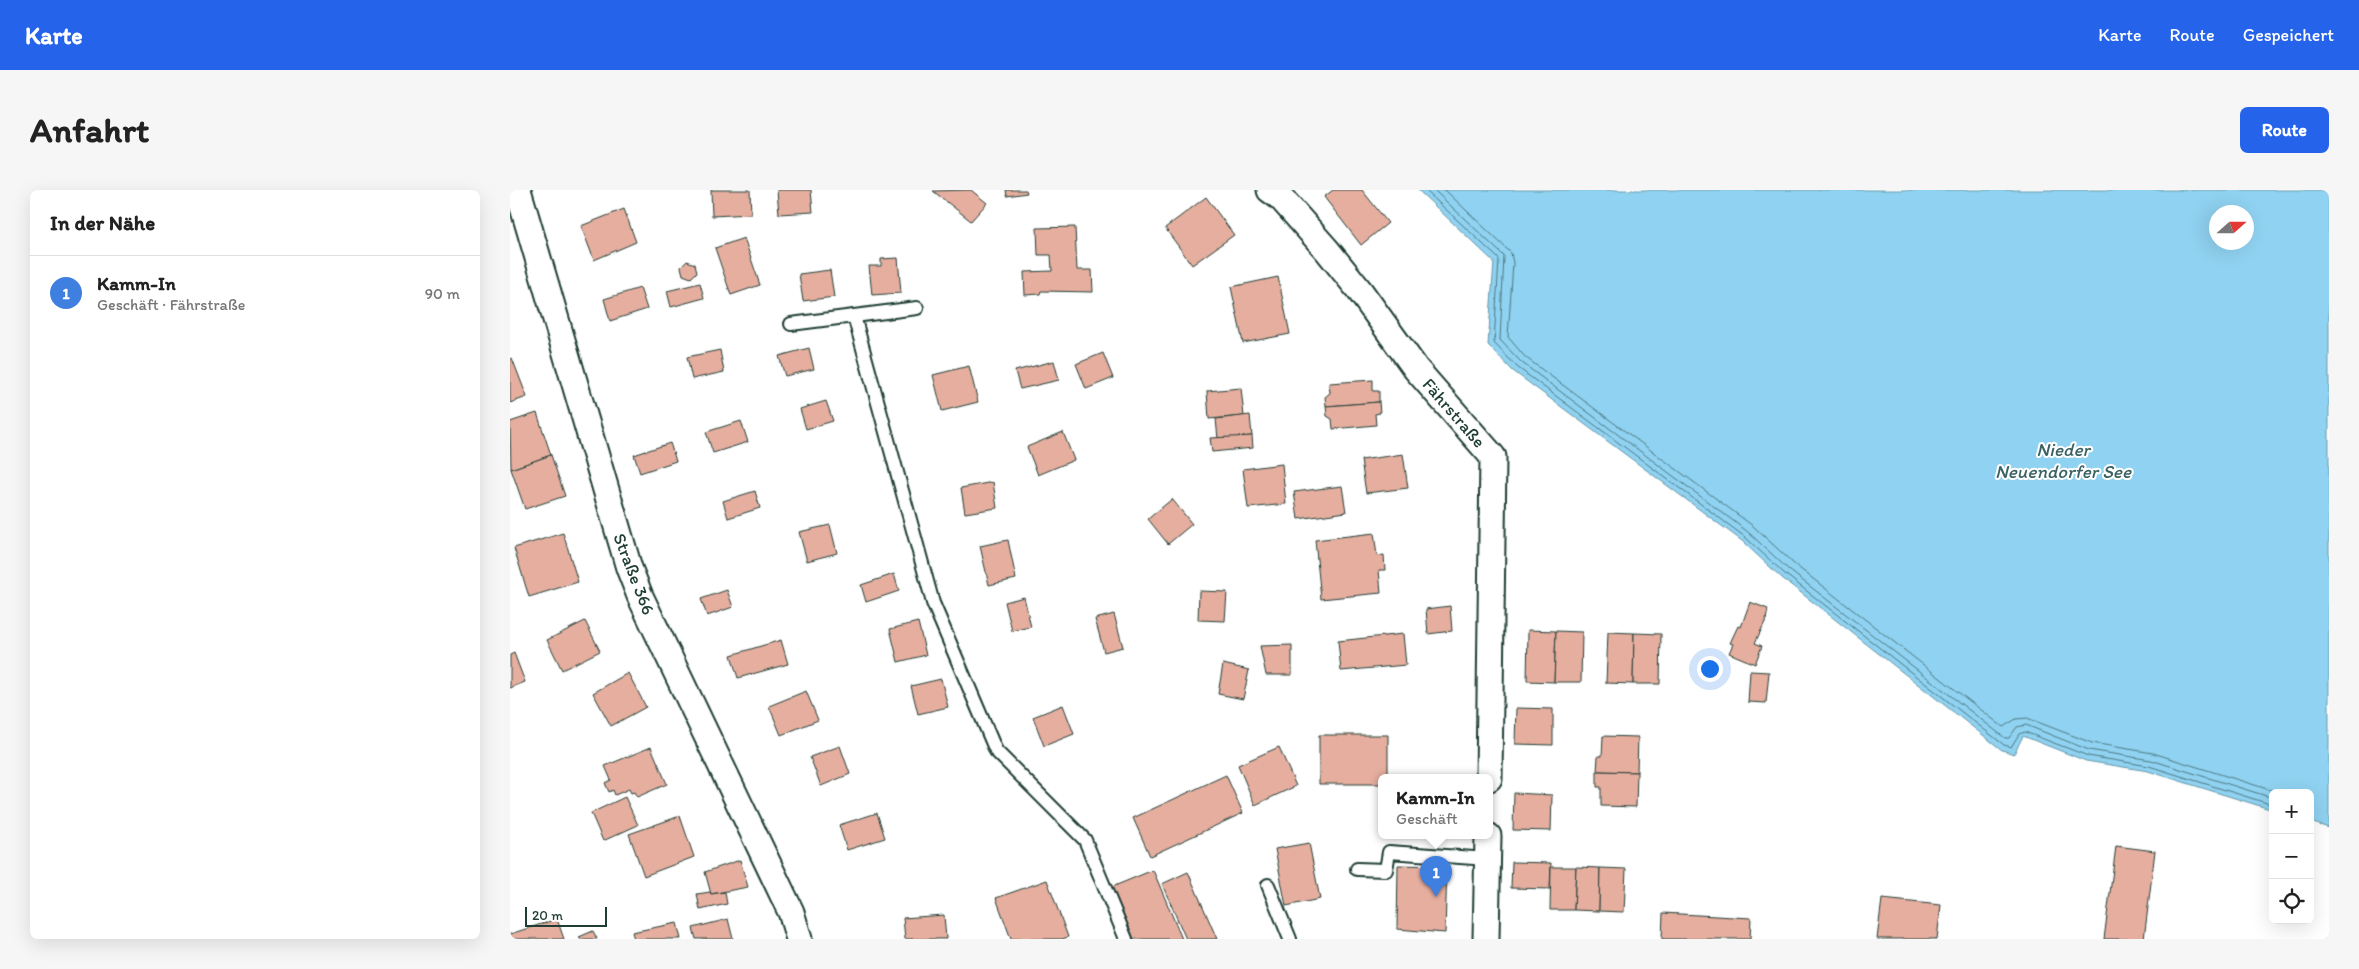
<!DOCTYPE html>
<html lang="de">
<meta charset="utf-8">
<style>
:root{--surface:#fff;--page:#f6f6f6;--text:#222;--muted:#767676;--line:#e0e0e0;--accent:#2563eb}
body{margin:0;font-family:Itim,sans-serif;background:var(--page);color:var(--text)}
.controls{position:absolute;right:15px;bottom:15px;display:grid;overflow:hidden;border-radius:8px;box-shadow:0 5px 20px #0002}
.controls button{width:45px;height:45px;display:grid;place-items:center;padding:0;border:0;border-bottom:1px solid var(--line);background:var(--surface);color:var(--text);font:25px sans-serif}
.compass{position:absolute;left:1699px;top:15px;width:45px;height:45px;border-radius:50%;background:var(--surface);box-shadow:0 5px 20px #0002;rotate:69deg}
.scale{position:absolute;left:15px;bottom:12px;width:82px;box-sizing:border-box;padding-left:5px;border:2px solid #1f3d34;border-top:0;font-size:14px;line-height:18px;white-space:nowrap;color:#1f3d34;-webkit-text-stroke:4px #fff;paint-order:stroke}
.you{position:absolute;left:1199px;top:478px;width:18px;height:18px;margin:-12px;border:4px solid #fff;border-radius:50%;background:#1a73e8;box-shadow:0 0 0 8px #1a73e833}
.badge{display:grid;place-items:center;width:32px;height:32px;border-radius:50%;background:var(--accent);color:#fff;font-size:16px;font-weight:700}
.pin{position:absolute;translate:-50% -41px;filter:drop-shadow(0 1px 2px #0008)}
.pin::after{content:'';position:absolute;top:26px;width:18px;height:15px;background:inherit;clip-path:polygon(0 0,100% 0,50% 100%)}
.popup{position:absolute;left:868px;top:584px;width:115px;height:65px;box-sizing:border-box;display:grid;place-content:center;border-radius:8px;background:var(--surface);filter:drop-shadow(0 1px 4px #0005);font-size:16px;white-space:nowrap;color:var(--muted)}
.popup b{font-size:19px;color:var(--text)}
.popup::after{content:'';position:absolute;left:50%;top:100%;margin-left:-10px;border:10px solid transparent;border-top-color:var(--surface)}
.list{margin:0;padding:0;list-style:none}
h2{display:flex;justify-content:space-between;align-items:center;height:65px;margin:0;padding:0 20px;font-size:21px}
h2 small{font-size:16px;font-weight:400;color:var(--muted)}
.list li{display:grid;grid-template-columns:32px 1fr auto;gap:15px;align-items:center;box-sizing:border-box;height:75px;padding:0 20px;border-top:1px solid var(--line)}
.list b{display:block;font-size:19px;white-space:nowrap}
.list p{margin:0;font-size:16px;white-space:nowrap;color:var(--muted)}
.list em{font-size:16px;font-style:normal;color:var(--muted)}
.icon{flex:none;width:28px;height:28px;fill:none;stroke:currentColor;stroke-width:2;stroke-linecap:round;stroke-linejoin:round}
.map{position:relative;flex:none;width:1819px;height:749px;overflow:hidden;border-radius:8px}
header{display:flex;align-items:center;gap:30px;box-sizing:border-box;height:70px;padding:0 25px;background:var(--accent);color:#fff}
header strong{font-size:24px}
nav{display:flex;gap:28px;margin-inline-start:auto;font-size:18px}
.intro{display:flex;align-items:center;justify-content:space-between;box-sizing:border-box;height:120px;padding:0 30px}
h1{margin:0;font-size:35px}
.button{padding:12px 22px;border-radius:8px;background:var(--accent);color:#fff;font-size:18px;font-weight:700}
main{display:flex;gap:30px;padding:0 30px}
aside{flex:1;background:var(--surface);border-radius:8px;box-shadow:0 5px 20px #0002}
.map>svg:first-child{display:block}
.water{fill:#90d2f1;stroke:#6396a5;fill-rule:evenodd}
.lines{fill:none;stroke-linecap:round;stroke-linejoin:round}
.shore{stroke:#4c7980;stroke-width:1}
.building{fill:#e6ae9f;stroke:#1f3d34}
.lane-casing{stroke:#1f3d34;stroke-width:16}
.street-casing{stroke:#1f3d34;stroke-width:29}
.lane{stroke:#fff;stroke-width:12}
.street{stroke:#fff;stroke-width:25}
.labels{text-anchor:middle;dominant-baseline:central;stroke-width:4;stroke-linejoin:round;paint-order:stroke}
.street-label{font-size:18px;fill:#1f3d34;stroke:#fff}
.water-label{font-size:19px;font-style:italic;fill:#3b6263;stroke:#fff}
</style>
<header>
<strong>Karte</strong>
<nav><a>Karte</a><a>Route</a><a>Gespeichert</a></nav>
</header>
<div class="intro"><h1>Anfahrt</h1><a class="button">Route</a></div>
<main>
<aside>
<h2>In der Nähe<small></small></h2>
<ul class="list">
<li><span class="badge" style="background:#3f7fe0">1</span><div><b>Kamm-In</b><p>Geschäft · Fährstraße</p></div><em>90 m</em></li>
</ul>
</aside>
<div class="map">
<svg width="1819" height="749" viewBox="0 0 1819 749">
<rect width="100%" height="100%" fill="#fff"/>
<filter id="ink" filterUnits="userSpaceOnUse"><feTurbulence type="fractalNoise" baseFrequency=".02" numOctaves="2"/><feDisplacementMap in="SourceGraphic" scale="10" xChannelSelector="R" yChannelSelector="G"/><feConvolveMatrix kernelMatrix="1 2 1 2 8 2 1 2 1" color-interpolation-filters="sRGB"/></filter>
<g filter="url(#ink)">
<path class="water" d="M908,0H1819V638L1800,632V603H1763V620L1638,581L1576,571L1513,546L1504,564L1492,560L1272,388L1232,351L1003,181L978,155L984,72ZM1706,22H1736V52H1706Z"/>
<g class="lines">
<g class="shore">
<path d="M915,0L989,69L984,153L1007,177L1235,347L1275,384L1494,555L1501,557L1509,544L1515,542L1578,566L1639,576L1763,615"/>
<path d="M924,0L994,66L990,150L1011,172L1238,342L1279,380L1495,548H1499L1507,537L1516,535L1579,560L1641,570L1763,608"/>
<path d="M935,0L1001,63L1003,73L998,147L1015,167L1243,336L1284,374L1493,537L1506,529L1517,528L1582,553L1643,563L1770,603"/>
</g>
</g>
<g class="building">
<path d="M201,0H240L241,24L202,26Z"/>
<path d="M267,0H301L303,22L269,24Z"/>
<path d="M461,0L477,13L461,31L423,1Z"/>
<path d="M496,0H516L517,3L497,6Z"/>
<path d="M823,0H852L878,33L851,55L814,7Z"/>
<path d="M696,7L724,45L682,75L655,38Z"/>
<path d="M114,19L126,52L84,70L71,36Z"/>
<path d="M565,37L567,80H582L583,102L531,101L530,104L515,105L514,82L542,81L541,65H528L527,38Z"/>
<path d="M234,48L250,95L221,105L205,58Z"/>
<path d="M388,68L391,103L362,105L359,76H371V69Z"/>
<path d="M177,71L185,74L187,82L181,88L173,85L171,77Z"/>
<path d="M320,80L324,107L293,111L289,84Z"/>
<path d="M768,87L780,144L733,153L721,97Z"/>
<path d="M190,93L194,108L161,117L157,101Z"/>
<path d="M130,98L137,119L100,131L94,109Z"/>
<path d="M299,158L304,179L275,186L269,166Z"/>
<path d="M210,160L214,182L182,189L177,167Z"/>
<path d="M593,163L603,188L576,199L566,174Z"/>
<path d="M2,168L17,207L0,213V169Z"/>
<path d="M544,171L549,190L510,199L505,181Z"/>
<path d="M459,176L468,212L432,221L423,185Z"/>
<path d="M863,190V201H869V212L816,216L815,207L820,203L819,193Z"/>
<path d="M731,198L734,226L699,229L697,201Z"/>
<path d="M316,211L323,231L296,239L290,219Z"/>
<path d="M869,212L870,223L865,224L866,235L823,239L822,229L817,226L816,216Z"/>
<path d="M27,223L41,265L1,279L0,232Z"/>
<path d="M740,225L742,246L708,249L706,229Z"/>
<path d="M231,231L238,252L203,263L196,242Z"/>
<path d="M553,242L564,270L528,285L517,257Z"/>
<path d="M742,246L743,258L702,262L700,248Z"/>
<path d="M160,253L166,271L130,283L124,265Z"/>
<path d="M893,264L898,298L856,303L851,270Z"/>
<path d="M41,265L55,306L15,319L1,279Z"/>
<path d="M772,274L776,314L738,318L733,279Z"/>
<path d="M483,292L487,318L455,323L451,298Z"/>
<path d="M832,296L836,322L788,329L784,302Z"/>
<path d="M245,301L250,318L218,328L213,311Z"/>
<path d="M662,309L682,334L658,354L638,329Z"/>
<path d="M320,335L327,363L297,371L289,342Z"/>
<path d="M53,343L68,392L19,407L4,358Z"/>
<path d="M864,343L867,366L874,365L875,380H869L871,403L811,409L805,350Z"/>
<path d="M498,350L506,389L479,395L470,356Z"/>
<path d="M384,384L389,401L356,412L351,395Z"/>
<path d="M217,400L223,417L197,426L191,409Z"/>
<path d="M689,401L717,402L715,431L688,430Z"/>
<path d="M514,407L521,437L502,441L495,412Z"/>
<path d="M1240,412L1258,419L1256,430L1245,453L1252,456L1245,474L1219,463L1223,454L1220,453L1228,436L1231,437Z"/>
<path d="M940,416L942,441L918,444L916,419Z"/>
<path d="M604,424L613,457L594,462L585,429Z"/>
<path d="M75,431L90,461L52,480L37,450Z"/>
<path d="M408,432L416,465L388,472L380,439Z"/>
<path d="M1018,440L1046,441L1044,492L1017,491Z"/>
<path d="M1046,441L1072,442L1071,492H1044Z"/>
<path d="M1098,442L1124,443L1123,494L1096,493Z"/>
<path d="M1124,443L1151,444L1150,494H1123Z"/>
<path d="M893,444L896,475L831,481L828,451Z"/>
<path d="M271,450L278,474L228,488L221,465Z"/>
<path d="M782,455V485H756L750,456Z"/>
<path d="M4,463L15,492L0,498V465Z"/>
<path d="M713,474L739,480L733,509L708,504Z"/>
<path d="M1240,481L1259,482L1256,513L1238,512Z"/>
<path d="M118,483L136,517L101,536L83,503Z"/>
<path d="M431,489L438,517L408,524L401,496Z"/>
<path d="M296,501L308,530L271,545L259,516Z"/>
<path d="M553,515L564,544L534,556L523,527Z"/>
<path d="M1006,518L1043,519V555L1005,554Z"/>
<path d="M809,545H878V588H872V594H809Z"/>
<path d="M1093,546L1128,547L1127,582L1087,581L1088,566H1092Z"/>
<path d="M330,556L340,584L311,596L300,567Z"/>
<path d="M141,557L157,594L127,607L124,602L121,603L119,599L105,605L103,600L99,602L95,593L101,590L95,576Z"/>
<path d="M769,557L786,596L745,615L728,575Z"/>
<path d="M1087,581L1127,582L1126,617L1091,616V597H1087Z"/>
<path d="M716,585L733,623L640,666L623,628Z"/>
<path d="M1004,603L1042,605L1041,641L1003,640Z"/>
<path d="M115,607L128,635L93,651L81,623Z"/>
<path d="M367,623L375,648L337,660L329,635Z"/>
<path d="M170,626L184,667L134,686L119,644Z"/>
<path d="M799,653L810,709L776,716L765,659Z"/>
<path d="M1606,656L1645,661L1634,749H1594Z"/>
<path d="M230,670L238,697L201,704L195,682Z"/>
<path d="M1002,672L1041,673L1040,699L1001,698Z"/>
<path d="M888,675L937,676L935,743L887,739Z"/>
<path d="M1041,677H1066L1064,720H1040Z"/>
<path d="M1066,677L1090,678L1089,721L1064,720Z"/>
<path d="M1090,678L1116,679L1114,722L1089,721Z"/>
<path d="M643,680L672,749H624L602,697Z"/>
<path d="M678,682L707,749H676L652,694Z"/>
<path d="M537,690L558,747L552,749H501L486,708Z"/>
<path d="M200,702L201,704L215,702L217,714L190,720L187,704Z"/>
<path d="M1372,709L1431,715L1427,749H1367Z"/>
<path d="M1153,723L1241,728L1240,749H1152Z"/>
<path d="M434,725L436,749H395L393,728Z"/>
<path d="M47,729L54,749H0V744Z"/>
<path d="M218,729L223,749H186L183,738Z"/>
<path d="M167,733L171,749H124L122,742Z"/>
<path d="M83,741L87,749H70L69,747Z"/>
</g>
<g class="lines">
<defs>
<g id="lane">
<path d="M344,126L423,413L486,561L575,650L616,749"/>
<path d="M281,134L407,118"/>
<path d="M847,679L876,680L879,662L978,669"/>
<path d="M758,695L780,749"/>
</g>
<g id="street">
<path d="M8,0L119,378L130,406L281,722L289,749"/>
<path d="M760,0L771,8L817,60L850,101L906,179L983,267L979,588"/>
<path d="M976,749L978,646"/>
</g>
</defs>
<use href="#lane" class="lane-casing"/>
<use href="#street" class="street-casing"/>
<use href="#lane" class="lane"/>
<use href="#street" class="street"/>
</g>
</g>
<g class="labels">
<g class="street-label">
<text transform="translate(944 223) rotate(49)">Fährstraße</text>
<text transform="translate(124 384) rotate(69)">Straße 366</text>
</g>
<g class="water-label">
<text x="1553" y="259">Nieder<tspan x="1553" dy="22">Neuendorfer See</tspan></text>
</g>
</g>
</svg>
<div class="controls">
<button>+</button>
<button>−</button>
<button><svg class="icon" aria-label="locate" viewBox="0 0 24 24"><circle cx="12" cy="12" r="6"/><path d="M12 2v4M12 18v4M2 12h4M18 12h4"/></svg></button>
</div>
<svg class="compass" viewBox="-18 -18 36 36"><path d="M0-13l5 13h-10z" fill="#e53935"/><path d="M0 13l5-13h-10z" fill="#767676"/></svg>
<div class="scale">20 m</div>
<div class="you"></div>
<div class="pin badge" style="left:926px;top:707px;background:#3f7fe0">1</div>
<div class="popup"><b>Kamm-In</b>Geschäft</div>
</div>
</main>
